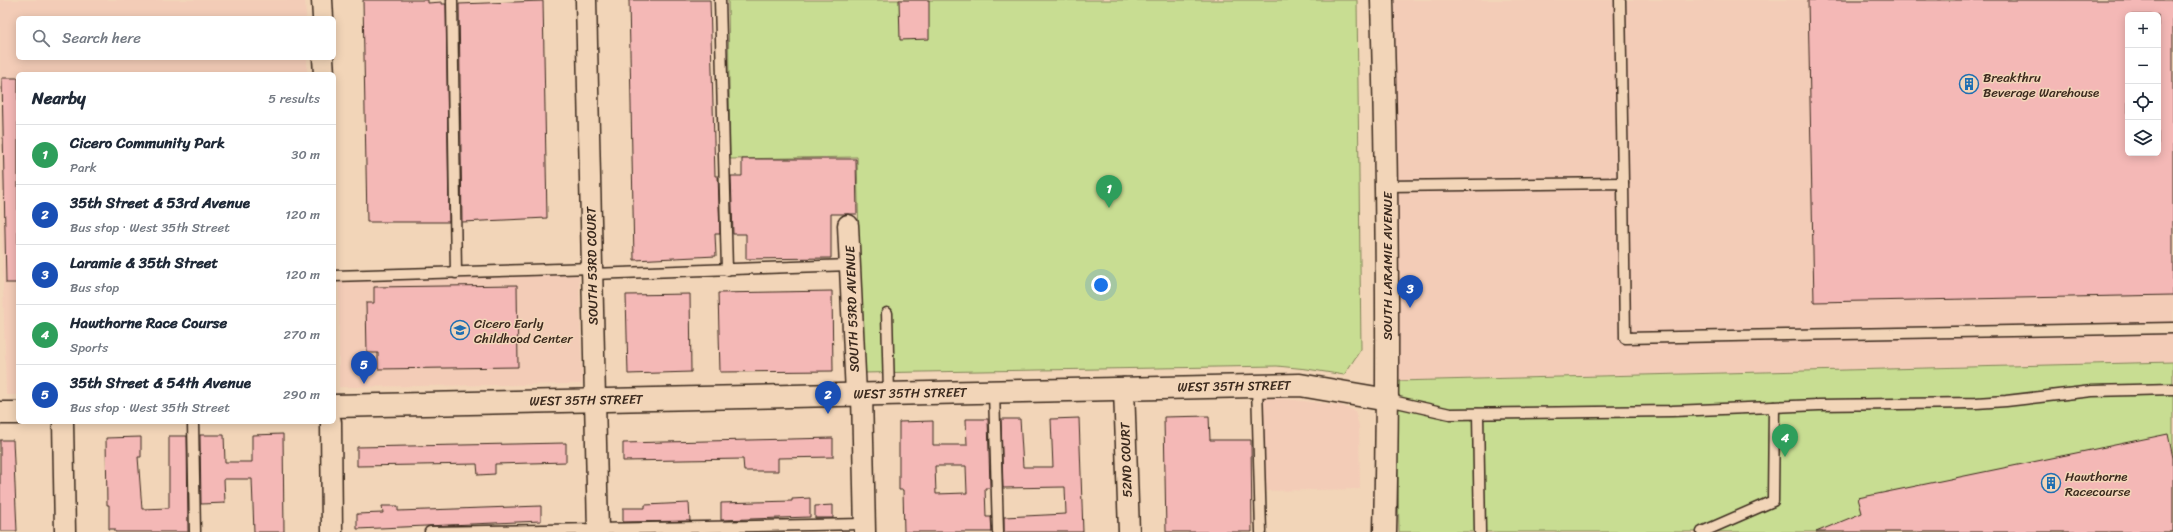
<!DOCTYPE html>
<meta charset="utf-8">
<style>
:root{--surface:#fff;--page:#f2f2f3;--text:#1f2937;--muted:#747a83;--line:#e0e1e3;--accent:#1f6fb2}
body{margin:0;font-family:Sriracha,sans-serif;background:var(--page);color:var(--text)}
.controls{position:absolute;right:12px;top:12px;display:grid;overflow:hidden;border-radius:6px;box-shadow:0 2px 10px #0003}
.controls button{width:36px;height:36px;display:grid;place-items:center;padding:0;border:0;border-bottom:1px solid var(--line);background:var(--surface);color:var(--text);font:20px sans-serif}
.you{position:absolute;left:1101px;top:285px;width:14px;height:14px;margin:-10px;border:3px solid #fff;border-radius:50%;background:#1a73e8;box-shadow:0 0 0 6px #1a73e833}
.badge{display:grid;place-items:center;width:26px;height:26px;border-radius:50%;background:var(--accent);color:#fff;font-size:13px;font-weight:700}
.pin{position:absolute;translate:-50% -33px;filter:drop-shadow(0 1px 2px #0008)}
.pin::after{content:'';position:absolute;top:21px;width:14px;height:12px;background:inherit;clip-path:polygon(0 0,100% 0,50% 100%)}
.list{margin:0;padding:0;list-style:none}
h2{display:flex;justify-content:space-between;align-items:center;height:52px;margin:0;padding:0 16px;font-size:17px}
h2 small{font-size:13px;font-weight:400;color:var(--muted)}
.list li{display:grid;grid-template-columns:26px 1fr auto;gap:12px;align-items:center;box-sizing:border-box;height:60px;padding:0 16px;border-top:1px solid var(--line)}
.list b{display:block;font-size:15px;white-space:nowrap}
.list p{margin:0;font-size:13px;white-space:nowrap;color:var(--muted)}
.list em{font-size:13px;font-style:normal;color:var(--muted)}
.icon{flex:none;width:22px;height:22px;fill:none;stroke:currentColor;stroke-width:2;stroke-linecap:round;stroke-linejoin:round}
.map{position:relative;flex:none;width:2173px;height:532px;overflow:hidden}
.search{position:absolute;background:var(--surface);box-shadow:0 2px 10px #0003;left:16px;top:16px;width:320px;height:44px;display:flex;align-items:center;gap:10px;box-sizing:border-box;padding:0 14px;border-radius:6px;color:var(--muted);font-size:15px}
.panel{position:absolute;background:var(--surface);box-shadow:0 2px 10px #0003;left:16px;top:72px;width:320px;height:352px;border-radius:6px}
.map>svg:first-child{display:block}
.built{fill:#f3ccb7;fill-rule:evenodd}
.green{fill:#c8dd92;stroke:#828458}
.building{fill:#f4b8b6;stroke:#3b2a1e;fill-rule:evenodd}
.lines{fill:none;stroke-linecap:round;stroke-linejoin:round}
.lane-casing{stroke:#3b2a1e;stroke-width:13}
.street-casing{stroke:#3b2a1e;stroke-width:23}
.secondary-casing{stroke:#3b2a1e;stroke-width:25}
.lane{stroke:#f2d5b8;stroke-width:10}
.street{stroke:#f2d5b8;stroke-width:20}
.secondary{stroke:#f2d5b8;stroke-width:22}
.labels{text-anchor:middle;dominant-baseline:central;stroke-width:3;stroke-linejoin:round;paint-order:stroke}
.poi-label{font-size:13px;fill:#3b2a1e;stroke:#f2d5b8;text-anchor:start}
.street-label{font-size:13px;fill:#3b2a1e;stroke:#f2d5b8}
</style>
<div class="map">
<svg width="2173" height="532" viewBox="0 0 2173 532">
<rect width="100%" height="100%" fill="#f2d5b8"/>
<filter id="ink" filterUnits="userSpaceOnUse"><feTurbulence type="fractalNoise" baseFrequency=".025" numOctaves="2"/><feDisplacementMap in="SourceGraphic" scale="8" xChannelSelector="R" yChannelSelector="G"/><feConvolveMatrix kernelMatrix="1 2 1 2 8 2 1 2 1" color-interpolation-filters="sRGB"/></filter>
<g filter="url(#ink)">
<g class="built">
<path d="M0,0H305L306,18H18V58H307V74H18V395H6L0,168Z"/>
<path d="M1391,0H2173V362L1396,381ZM2128,15H2158V153H2128Z"/>
<path d="M579,269L582,384L339,387V276Z"/>
<path d="M1257,396L1340,405L1355,411L1359,426L1360,489L1260,491Z"/>
</g>
<g class="green">
<path d="M728,0H1357L1361,349L1344,375L1307,369L1277,366L862,373L857,157L730,159Z"/>
<path d="M2173,362V532H1399L1396,381Z"/>
</g>
<g class="building">
<path d="M363,0H428V3L442,2V4H446L449,222H367Z"/>
<path d="M629,0H710L715,176H718L720,234H715L716,256L634,260Z"/>
<path d="M899,0H929V39L900,40Z"/>
<path d="M1808,0H2173V295L1814,302ZM2128,15H2158V153H2128Z"/>
<path d="M543,1L547,218L462,222L459,4Z"/>
<path d="M2,78H18V283H6Z"/>
<path d="M742,159H856L857,214H831V258L746,259V234H733L731,176H742Z"/>
<path d="M517,285L518,367L378,369V353H367L366,303H374V287Z"/>
<path d="M832,291L833,371L720,372L718,293Z"/>
<path d="M690,294L691,372L628,374L626,295Z"/>
<path d="M1209,416L1210,440H1251L1252,532H1166L1164,417Z"/>
<path d="M1079,418L1083,532H1004V517L1066,514L1065,487L1003,488L1001,419H1020L1023,467H1053L1051,419Z"/>
<path d="M966,419H988L990,488H985L986,517H991L992,532H904L903,490H899V422L933,421V445H967ZM935,466H966L967,493L936,494Z"/>
<path d="M283,434L284,532H254L252,479H224L225,503L201,504L200,435H224L225,462H252V435Z"/>
<path d="M2168,434L2173,458V532H1816L1862,513L1858,498Z"/>
<path d="M169,436H187L188,532H115V529H109V505H107L106,438L141,437V457H138L142,509L169,508Z"/>
<path d="M833,438V457L778,458V471H744L743,459L623,461V443Z"/>
<path d="M0,440H13L17,531H0Z"/>
<path d="M566,443V462L495,464V474L478,475L477,464L357,466V447Z"/>
<path d="M810,498V517L721,520V503L792,501V499Z"/>
<path d="M689,503L690,521L623,522V508H645V505Z"/>
<path d="M833,505V518H815V506Z"/>
<path d="M382,506H398V511L541,506V521L357,529V514L383,513Z"/>
</g>
<g class="lines">
<defs>
<g id="lane">
<path d="M452,0L456,273"/>
<path d="M720,0L727,270"/>
<path d="M1620,0L1623,183"/>
<path d="M1387,186L1623,183L1625,338L2173,328"/>
<path d="M592,274L850,265"/>
<path d="M334,276L592,268"/>
<path d="M887,313L889,394"/>
<path d="M1257,385L1261,532"/>
<path d="M994,391L998,532"/>
<path d="M1388,400L1450,414L1672,411L1819,405L1976,403L2006,401L2092,391L2173,389"/>
<path d="M1478,414L1480,532"/>
<path d="M193,422L195,532"/>
<path d="M430,532L864,524"/>
<path d="M1702,532L1773,501L1774,407"/>
</g>
<g id="street">
<path d="M322,0L323,18"/>
<path d="M586,0L598,532"/>
<path d="M323,58L324,74"/>
<path d="M848,225L856,394"/>
<path d="M1124,388L1129,532"/>
<path d="M862,394L865,532"/>
<path d="M63,422L65,532"/>
<path d="M331,422L332,532"/>
</g>
<g id="secondary">
<path d="M1382,0C1387,177 1389,355 1385,532"/>
<path d="M334,406L1300,385L1388,400"/>
<path d="M0,413H18"/>
</g>
</defs>
<use href="#lane" class="lane-casing"/>
<use href="#street" class="street-casing"/>
<use href="#secondary" class="secondary-casing"/>
<use href="#lane" class="lane"/>
<use href="#street" class="street"/>
<use href="#secondary" class="secondary"/>
</g>
</g>
<defs>
<symbol id="building-ring" viewBox="-11 -11 22 22"><circle r="9.5" fill="#f2d5b8" stroke="#1f6fb2" stroke-width="1.5"/><path d="M-4-6H4V6H1V3H-1V6H-4ZM-2.5-4.3h1.7v1.8h-1.7ZM.8-4.3h1.7v1.8H.8ZM-2.5-1h1.7V.8h-1.7ZM.8-1h1.7V.8H.8Z" fill="#1f6fb2"/></symbol>
<symbol id="school-ring" viewBox="-11 -11 22 22"><circle r="9.5" fill="#f2d5b8" stroke="#1f6fb2" stroke-width="1.5"/><path d="M0-5L7-2L0 1L-7-2ZM-4 1L0 2.5L4 1V4Q0 6-4 4Z" fill="#1f6fb2"/></symbol>
</defs>
<g fill-rule="evenodd">
<use href="#building-ring" x="1958" y="73" width="22" height="22"/>
<use href="#school-ring" x="449" y="319" width="22" height="22"/>
<use href="#building-ring" x="2040" y="472" width="22" height="22"/>
</g>
<g class="labels">
<g class="poi-label">
<text x="1983" y="77">Breakthru<tspan x="1983" dy="15">Beverage Warehouse</tspan></text>
<text x="474" y="323">Cicero Early<tspan x="474" dy="15">Childhood Center</tspan></text>
<text x="2065" y="476">Hawthorne<tspan x="2065" dy="15">Racecourse</tspan></text>
</g>
<g class="street-label">
<text transform="translate(592 266) rotate(-91)">SOUTH 53RD COURT</text>
<text transform="translate(1387 266) rotate(-90)">SOUTH LARAMIE AVENUE</text>
<text transform="translate(852 309) rotate(-92)">SOUTH 53RD AVENUE</text>
<text transform="translate(1234 386) rotate(-1)">WEST 35TH STREET</text>
<text transform="translate(910 393) rotate(-1)">WEST 35TH STREET</text>
<text transform="translate(586 400) rotate(-1)">WEST 35TH STREET</text>
<text transform="translate(1126 460) rotate(-92)">52ND COURT</text>
</g>
</g>
</svg>
<div class="controls">
<button>+</button>
<button>−</button>
<button><svg class="icon" aria-label="locate" viewBox="0 0 24 24"><circle cx="12" cy="12" r="6"/><path d="M12 2v4M12 18v4M2 12h4M18 12h4"/></svg></button>
<button><svg class="icon" aria-label="layers" viewBox="0 0 24 24"><path d="M12 4l9 5-9 5-9-5zM3 14l9 5 9-5"/></svg></button>
</div>
<div class="you"></div>
<div class="pin badge" style="left:1109px;top:208px;background:#2e9e5b">1</div>
<div class="pin badge" style="left:828px;top:414px;background:#1a4fb4">2</div>
<div class="pin badge" style="left:1410px;top:308px;background:#1a4fb4">3</div>
<div class="pin badge" style="left:1785px;top:457px;background:#2e9e5b">4</div>
<div class="pin badge" style="left:364px;top:384px;background:#1a4fb4">5</div>
<div class="search"><svg class="icon" aria-label="search" viewBox="0 0 24 24"><circle cx="10" cy="10" r="6"/><path d="M15 15l6 6"/></svg>Search here</div>
<section class="panel">
<h2>Nearby<small>5 results</small></h2>
<ul class="list">
<li><span class="badge" style="background:#2e9e5b">1</span><div><b>Cicero Community Park</b><p>Park</p></div><em>30 m</em></li>
<li><span class="badge" style="background:#1a4fb4">2</span><div><b>35th Street &amp; 53rd Avenue</b><p>Bus stop · West 35th Street</p></div><em>120 m</em></li>
<li><span class="badge" style="background:#1a4fb4">3</span><div><b>Laramie &amp; 35th Street</b><p>Bus stop</p></div><em>120 m</em></li>
<li><span class="badge" style="background:#2e9e5b">4</span><div><b>Hawthorne Race Course</b><p>Sports</p></div><em>270 m</em></li>
<li><span class="badge" style="background:#1a4fb4">5</span><div><b>35th Street &amp; 54th Avenue</b><p>Bus stop · West 35th Street</p></div><em>290 m</em></li>
</ul>
</section>
</div>
